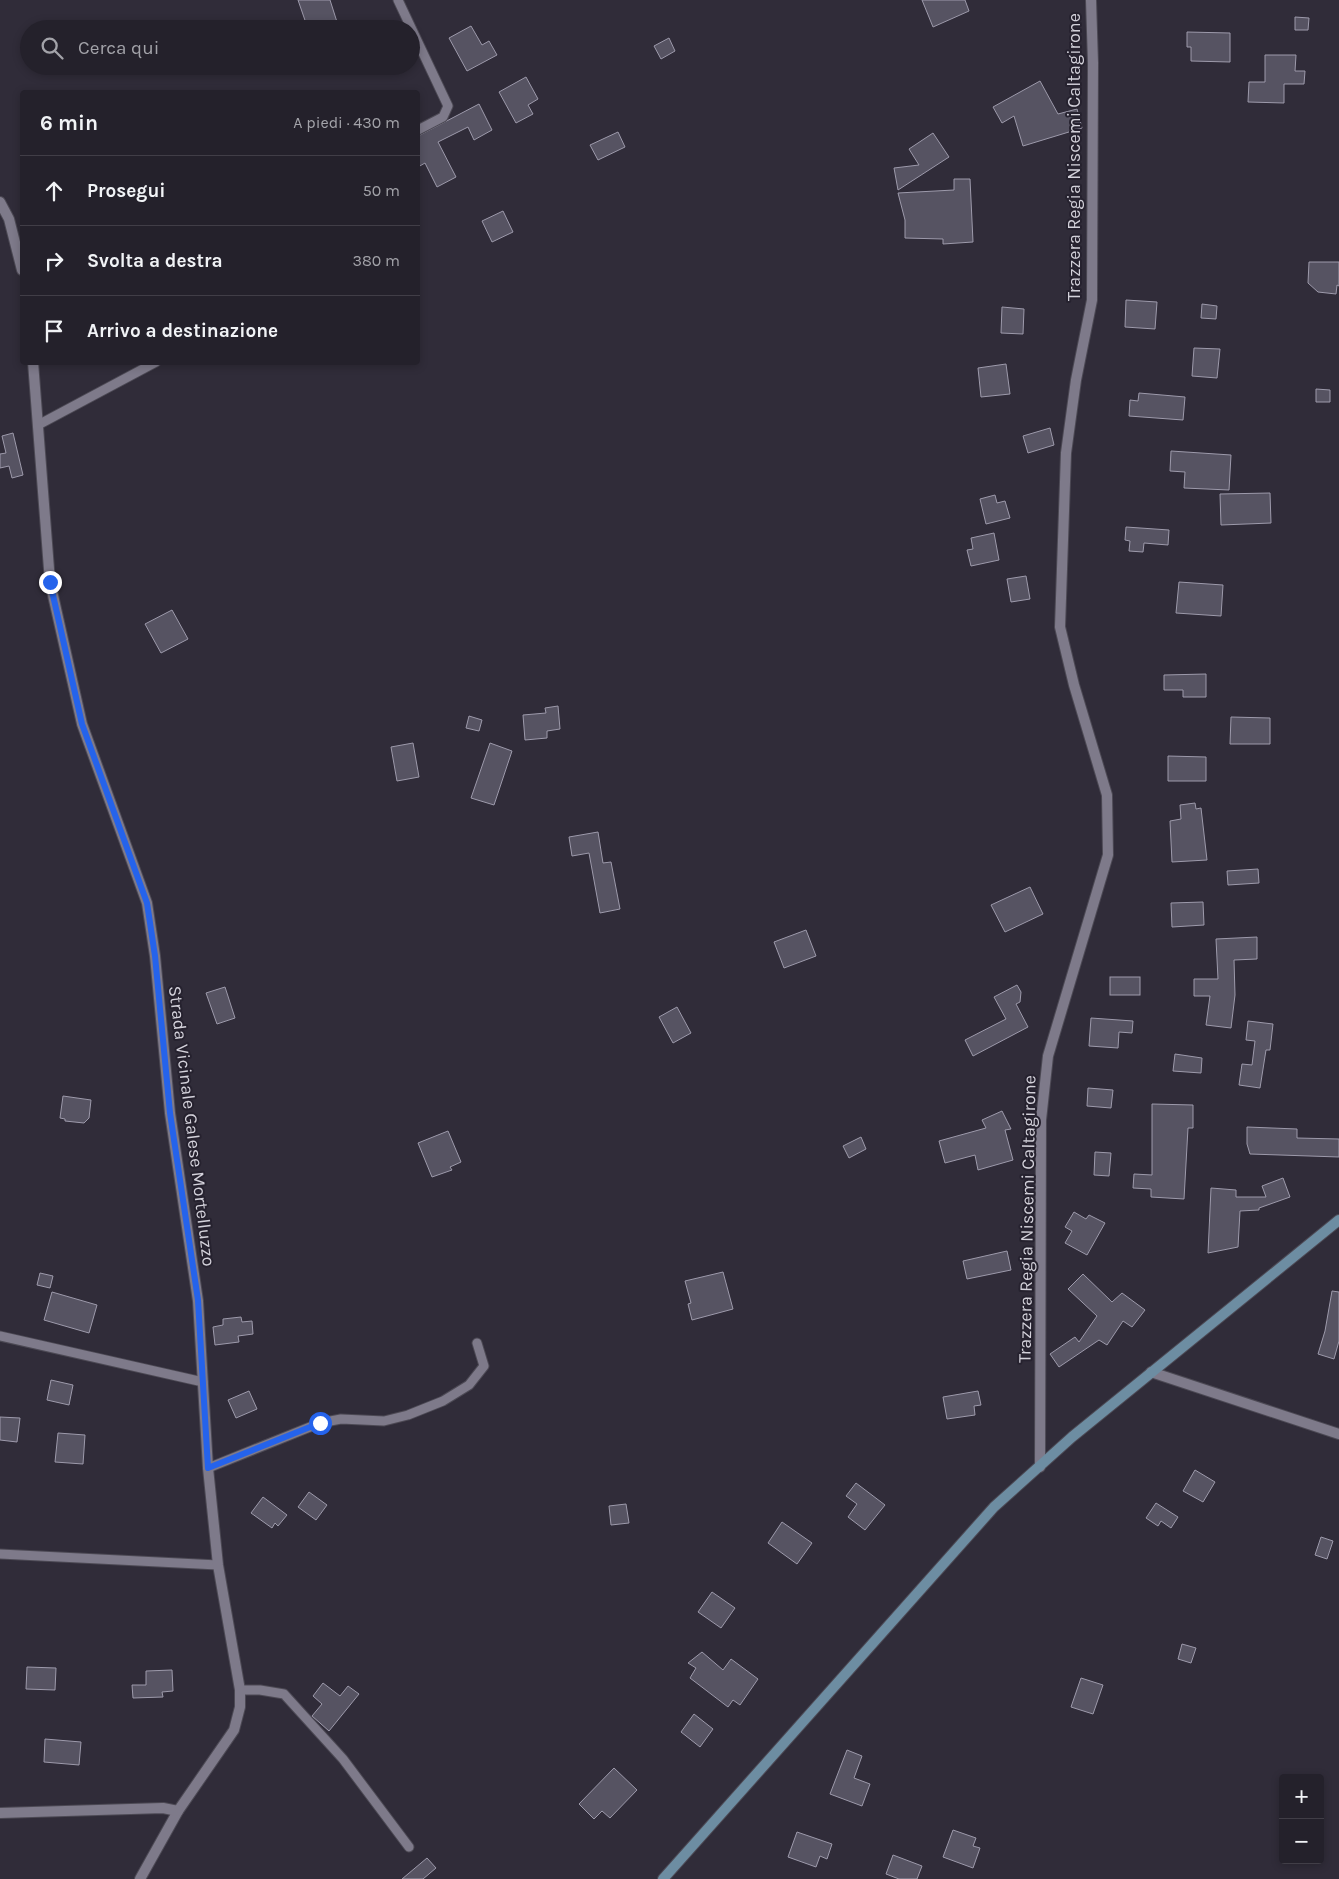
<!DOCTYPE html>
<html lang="it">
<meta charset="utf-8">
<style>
:root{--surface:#24212b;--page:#2c2933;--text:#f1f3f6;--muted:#a3a3a9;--line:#413e47}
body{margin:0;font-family:Karla,sans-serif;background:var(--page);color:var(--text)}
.controls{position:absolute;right:15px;bottom:15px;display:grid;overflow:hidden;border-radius:5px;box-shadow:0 2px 8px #0003}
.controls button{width:45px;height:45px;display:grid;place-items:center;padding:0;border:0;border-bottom:1px solid var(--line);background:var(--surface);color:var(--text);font:25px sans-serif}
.stop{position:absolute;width:15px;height:15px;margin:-11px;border:4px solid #2563eb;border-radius:50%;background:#fff}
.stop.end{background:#2563eb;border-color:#fff;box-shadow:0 1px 5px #0008}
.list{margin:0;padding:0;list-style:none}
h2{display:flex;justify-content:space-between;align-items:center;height:65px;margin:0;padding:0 20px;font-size:21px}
h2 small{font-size:16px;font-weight:400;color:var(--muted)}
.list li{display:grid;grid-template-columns:32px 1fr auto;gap:15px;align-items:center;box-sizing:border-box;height:70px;padding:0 20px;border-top:1px solid var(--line)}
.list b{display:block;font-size:19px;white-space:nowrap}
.list em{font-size:16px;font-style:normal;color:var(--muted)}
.icon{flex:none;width:28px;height:28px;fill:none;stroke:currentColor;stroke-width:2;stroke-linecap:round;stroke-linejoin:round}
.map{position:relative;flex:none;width:1339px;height:1879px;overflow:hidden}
.search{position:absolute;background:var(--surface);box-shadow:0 2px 8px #0003;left:20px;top:20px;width:400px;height:55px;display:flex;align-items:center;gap:12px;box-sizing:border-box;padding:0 18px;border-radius:28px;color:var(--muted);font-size:19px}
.panel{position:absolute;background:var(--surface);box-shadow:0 2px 8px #0003;left:20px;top:90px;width:400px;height:275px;border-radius:5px}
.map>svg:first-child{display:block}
.building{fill:#565362;stroke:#9d9aab}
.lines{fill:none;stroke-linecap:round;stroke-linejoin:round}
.lane-casing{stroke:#4c4954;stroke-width:11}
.street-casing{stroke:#4c4954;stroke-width:12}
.secondary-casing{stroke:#4c4954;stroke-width:12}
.lane{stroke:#7e7a8a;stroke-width:9}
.street{stroke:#7e7a8a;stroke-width:10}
.secondary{stroke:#6d8da2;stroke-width:10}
.route{stroke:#2563eb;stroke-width:6}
.labels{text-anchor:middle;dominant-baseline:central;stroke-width:4;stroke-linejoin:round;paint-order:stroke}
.street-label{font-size:18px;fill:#d3d1da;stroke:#26222f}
</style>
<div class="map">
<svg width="1339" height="1879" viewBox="0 0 1339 1879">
<rect width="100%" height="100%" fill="#302c39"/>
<g class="building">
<path d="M298,0H330L337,22L317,29H308Z"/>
<path d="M922,0H965L969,11L933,27Z"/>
<path d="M1295,17L1309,18L1308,30H1295Z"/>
<path d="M471,26L482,45L489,41L497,55L467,71L449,38Z"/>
<path d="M1187,32L1230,33V62L1191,61V47H1187Z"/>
<path d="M669,38L675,51L661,59L654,46Z"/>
<path d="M1265,55H1296L1295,71H1305L1304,84H1284V103L1248,102L1249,82H1265Z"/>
<path d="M526,77L538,99L528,105L533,114L516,123L499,92Z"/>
<path d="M1040,81L1058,114L1077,109L1082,128L1023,146L1014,116L1002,123L993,107Z"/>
<path d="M479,104L492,130L474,140L468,127L438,142L456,177L437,187L425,163L418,167V136Z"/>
<path d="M618,132L625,147L598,160L590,145Z"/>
<path d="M933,133L949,157L898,190L894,168L919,165L909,149Z"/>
<path d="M954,179H970L973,242L943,244V239L905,238V220L898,193L954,190Z"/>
<path d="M503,211L513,232L492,242L482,221Z"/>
<path d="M1309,262H1339V286L1337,285L1336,294L1318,292L1308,283Z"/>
<path d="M1126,300L1157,302L1155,329L1125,327Z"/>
<path d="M1202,304L1217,306L1216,319L1201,318Z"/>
<path d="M1002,307L1024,309L1023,334L1001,333Z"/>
<path d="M1194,348L1220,349L1217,378L1192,376Z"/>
<path d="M1006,364L1010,394L981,397L978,368Z"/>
<path d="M1316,389L1330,390V402H1316Z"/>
<path d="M1139,393L1185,397L1183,420L1129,416L1130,400L1138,401Z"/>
<path d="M1050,428L1054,445L1028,453L1023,436Z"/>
<path d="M13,433L23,475L12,478L9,466L0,468V454L6,453L2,436Z"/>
<path d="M1171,451L1231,455L1229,490L1184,488L1185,472L1170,471Z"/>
<path d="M1270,493L1271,523L1221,525L1220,494Z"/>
<path d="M995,495L997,503L1005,501L1010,518L986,524L980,499Z"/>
<path d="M1126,527L1169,530L1168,545L1144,543L1143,552L1129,551L1130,541L1125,540Z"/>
<path d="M994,533L999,560L971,566L967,550L973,549L971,538Z"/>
<path d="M1026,576L1030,599L1011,602L1007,579Z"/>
<path d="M1179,582L1223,585L1221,616L1176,613Z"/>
<path d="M172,610L188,639L161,653L145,624Z"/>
<path d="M1206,674V697H1183V690H1164V675Z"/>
<path d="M558,706L560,729L547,731V738L525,740L523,715L546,713L545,708Z"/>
<path d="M469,716L482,720L479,731L466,728Z"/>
<path d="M1231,717L1270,718V744H1230Z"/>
<path d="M413,743L419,777L397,781L391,747Z"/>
<path d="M490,743L512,751L494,805L471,798Z"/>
<path d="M1168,756L1206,757V781H1168Z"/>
<path d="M1195,803L1196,809L1201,808L1207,860L1172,862L1170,821L1181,819L1180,805Z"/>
<path d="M598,832L603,863L611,862L620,909L600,913L589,853L572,856L569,837Z"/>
<path d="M1258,869L1259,883L1228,885L1227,871Z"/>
<path d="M1030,887L1043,914L1005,932L991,905Z"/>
<path d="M1203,902L1204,925L1172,927L1171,903Z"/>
<path d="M806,930L816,956L784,968L774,942Z"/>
<path d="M1257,937V959L1234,960L1235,995L1231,1028L1206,1025L1210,996H1194V979H1218L1216,939Z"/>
<rect x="1110" y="977" width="30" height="18"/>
<path d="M1017,985L1021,992L1020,1002L1016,1004L1028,1027L973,1056L965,1040L1006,1019L994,997Z"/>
<path d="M225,987L235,1018L217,1024L206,993Z"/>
<path d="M677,1007L691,1033L673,1043L659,1017Z"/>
<path d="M1091,1018L1133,1021L1132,1033L1119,1032L1118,1048L1089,1046Z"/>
<path d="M1248,1021L1273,1024L1270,1050H1266L1260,1088L1239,1085L1242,1064L1252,1065L1255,1041L1246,1040Z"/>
<path d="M1175,1054L1202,1058L1201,1073L1173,1071Z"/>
<path d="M1088,1088L1113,1090L1111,1108L1087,1106Z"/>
<path d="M63,1096L91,1100L89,1118L84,1123L65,1121V1119L60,1118Z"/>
<path d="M1152,1104L1193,1105V1128H1188L1184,1199L1151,1197V1189L1133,1188L1134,1174L1152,1175Z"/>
<path d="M1002,1111L1011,1129L1005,1130L1013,1160L978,1170L975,1155L945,1163L939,1141L986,1128L982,1120Z"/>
<path d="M1247,1127L1297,1129V1138L1339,1139V1157L1250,1154L1247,1144Z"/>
<path d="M448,1131L461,1162L450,1167L452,1170L432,1177L418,1143Z"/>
<path d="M861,1137L866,1149L849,1158L843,1146Z"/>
<path d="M1095,1152L1111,1153L1109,1176L1094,1175Z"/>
<path d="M1283,1178L1290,1197L1259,1208V1210L1240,1211L1238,1247L1208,1253L1211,1188L1236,1190V1197H1266L1262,1186Z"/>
<path d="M1074,1212L1086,1219L1089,1215L1105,1223L1087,1255L1065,1243L1072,1231L1065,1227Z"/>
<path d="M1007,1251L1011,1270L967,1279L963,1261Z"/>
<path d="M723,1272L733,1309L692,1320L688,1304L691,1303L685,1281Z"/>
<path d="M40,1273L53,1276L50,1288L37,1285Z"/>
<path d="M1083,1274L1112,1302L1122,1293L1145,1310L1132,1327L1123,1321L1107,1345L1099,1340L1059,1367L1050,1354L1075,1337L1079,1342L1097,1316L1068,1289Z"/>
<path d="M1332,1291L1339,1292V1341L1334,1359L1318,1354L1325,1331Z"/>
<path d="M52,1292L97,1305L89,1333L44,1320Z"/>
<path d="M241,1317L242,1322L252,1321L253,1334L238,1336L239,1342L215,1345L213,1327L223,1325V1319Z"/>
<path d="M51,1380L73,1385L69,1405L47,1400Z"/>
<path d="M249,1391L257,1409L236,1418L228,1400Z"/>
<path d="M978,1391L981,1405L974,1406L975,1415L947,1419L943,1397Z"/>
<path d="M0,1417L20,1418L17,1442L0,1440Z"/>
<path d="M58,1433L85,1435L83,1464L55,1462Z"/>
<path d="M1195,1470L1215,1482L1203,1502L1183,1491Z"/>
<path d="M856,1483L885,1505L865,1530L848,1517L857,1504L846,1496Z"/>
<path d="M309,1492L327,1505L316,1520L298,1507Z"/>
<path d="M263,1497L287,1515L278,1526L275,1523L272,1528L251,1513Z"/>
<path d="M1156,1503L1178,1517L1171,1528L1161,1521L1158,1526L1146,1518Z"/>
<path d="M626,1504L629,1523L611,1525L609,1506Z"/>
<path d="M782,1522L812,1543L797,1564L768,1543Z"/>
<path d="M1321,1537L1333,1541L1327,1559L1315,1555Z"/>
<path d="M712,1592L735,1608L721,1628L698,1612Z"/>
<path d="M1182,1644L1196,1648L1191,1663L1178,1659Z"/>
<path d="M702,1652L723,1670L731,1659L758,1679L740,1705L733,1700L728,1707L690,1678L696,1668L688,1663Z"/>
<path d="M27,1667L56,1668L55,1690L26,1689Z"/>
<path d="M172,1670L173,1691L162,1692L163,1697L133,1698L132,1685H146V1671Z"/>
<path d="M1081,1678L1103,1685L1093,1714L1071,1707Z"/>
<path d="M323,1683L340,1696L348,1686L359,1694L329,1731L312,1716L322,1704L313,1696Z"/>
<path d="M694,1714L713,1729L700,1747L681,1732Z"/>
<path d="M45,1739L81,1742L79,1765L44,1762Z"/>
<path d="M847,1750L862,1756L854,1778L870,1784L862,1806L830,1794Z"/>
<path d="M614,1768L637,1790L610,1818L602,1811L594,1819L579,1804Z"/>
<path d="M953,1830L976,1838L973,1846L980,1848L973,1868L943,1857Z"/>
<path d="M797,1832L832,1844L827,1859L820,1856L816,1867L788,1857Z"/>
<path d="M893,1855L922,1866L917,1879H899L886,1874Z"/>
<path d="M427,1858L436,1868L423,1879H402Z"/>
</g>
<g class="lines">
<defs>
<g id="lane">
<path d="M398,0L448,106L443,117L418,130"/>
<path d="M38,425L156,362"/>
<path d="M0,1336L203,1382"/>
<path d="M208,1468L320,1423L341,1419L384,1421L408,1415L443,1401L469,1385L484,1366L477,1343"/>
<path d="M0,1554L218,1565"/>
<path d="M240,1690H260L284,1694L343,1759L409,1847"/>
</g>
<g id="street">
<path d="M0,202L9,219L22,270"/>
<path d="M33,362L50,582L82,724L147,903L155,956L170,1113L198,1301L208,1468L218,1565L240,1690V1707L234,1730L178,1811L140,1879"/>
<path d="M1151,1372L1339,1434"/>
<path d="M1040,1467L1041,1120L1048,1056L1108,855L1107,795L1074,685L1060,627L1066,453L1076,380L1092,300L1093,63L1091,0"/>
<path d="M0,1813L163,1808L178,1811"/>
</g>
<path id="secondary" d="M663,1879L994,1507L1072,1437L1339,1220"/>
</defs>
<use href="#lane" class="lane-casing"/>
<use href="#street" class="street-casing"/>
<use href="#secondary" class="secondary-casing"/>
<use href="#lane" class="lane"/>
<use href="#street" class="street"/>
<use href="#secondary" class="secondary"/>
</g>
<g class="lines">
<path class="route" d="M50,582L82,724L147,903L155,956L170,1113L198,1300L208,1468L320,1423"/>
</g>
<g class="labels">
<g class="street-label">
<text transform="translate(1074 157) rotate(-90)">Trazzera Regia Niscemi Caltagirone</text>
<text transform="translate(192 1126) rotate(83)">Strada Vicinale Galese Mortelluzzo</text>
<text transform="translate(1027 1219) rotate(-89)">Trazzera Regia Niscemi Caltagirone</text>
</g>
</g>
</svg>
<div class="controls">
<button>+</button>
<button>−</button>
</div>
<div class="stop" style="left:320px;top:1423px"></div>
<div class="stop end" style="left:50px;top:582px"></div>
<div class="search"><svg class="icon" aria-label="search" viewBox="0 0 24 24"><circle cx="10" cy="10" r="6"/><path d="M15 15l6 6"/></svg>Cerca qui</div>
<section class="panel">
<h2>6 min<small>A piedi · 430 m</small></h2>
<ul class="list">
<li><svg class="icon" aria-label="ahead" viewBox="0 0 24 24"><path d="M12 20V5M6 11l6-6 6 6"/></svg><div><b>Prosegui</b></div><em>50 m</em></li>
<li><svg class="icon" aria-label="right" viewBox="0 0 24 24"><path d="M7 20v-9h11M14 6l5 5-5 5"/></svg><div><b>Svolta a destra</b></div><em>380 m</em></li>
<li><svg class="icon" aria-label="arrive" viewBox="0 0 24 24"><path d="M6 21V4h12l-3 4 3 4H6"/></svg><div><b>Arrivo a destinazione</b></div></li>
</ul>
</section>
</div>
